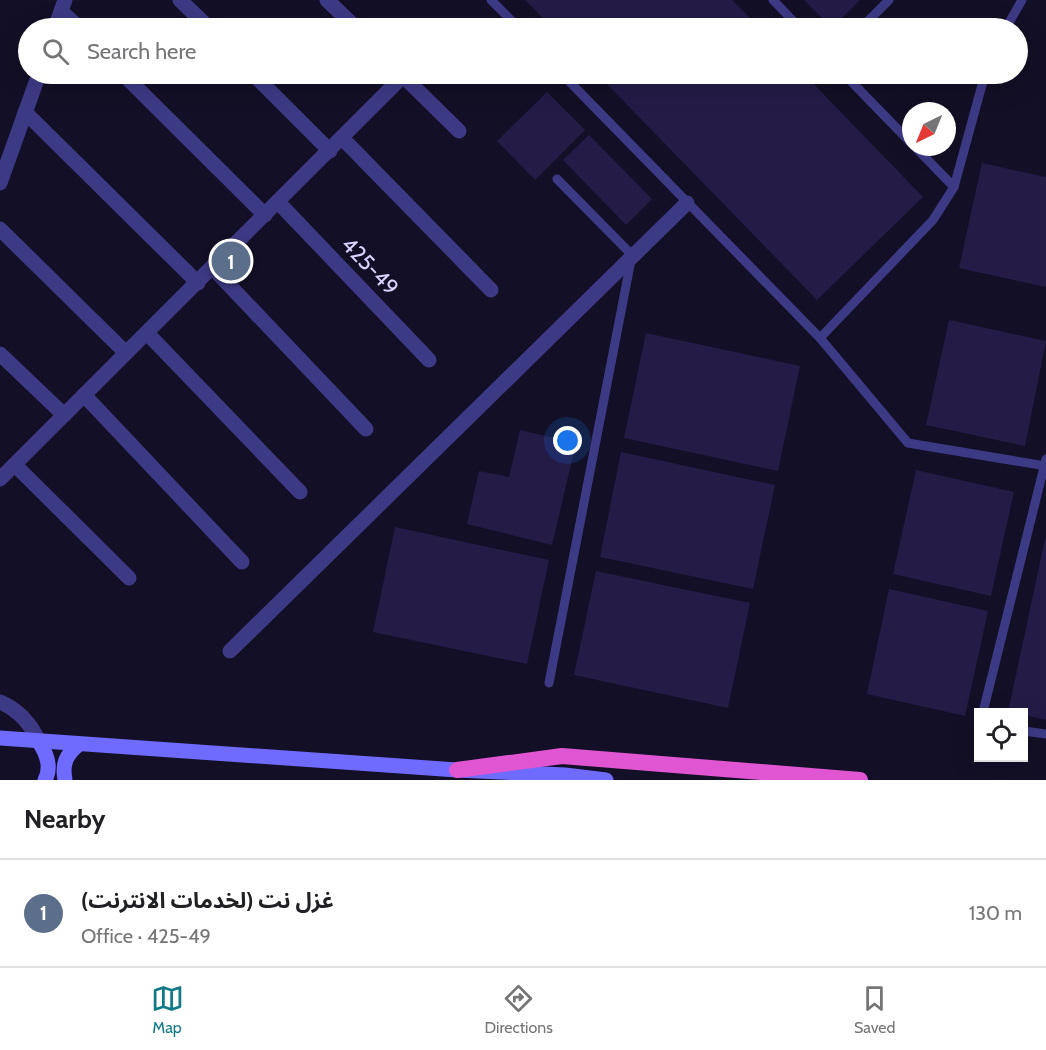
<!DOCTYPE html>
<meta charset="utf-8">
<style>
:root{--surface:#fff;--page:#f2f2f2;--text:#202124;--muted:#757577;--line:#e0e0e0;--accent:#127987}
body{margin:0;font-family:Cabin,"Noto Sans Arabic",sans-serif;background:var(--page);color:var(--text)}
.controls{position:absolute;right:18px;bottom:18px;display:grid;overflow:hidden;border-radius:0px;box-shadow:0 6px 24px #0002}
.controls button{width:54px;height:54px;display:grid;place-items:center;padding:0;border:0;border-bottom:2px solid var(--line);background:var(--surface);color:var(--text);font:30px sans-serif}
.compass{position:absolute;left:902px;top:102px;width:54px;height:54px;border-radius:50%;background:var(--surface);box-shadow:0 6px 24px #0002;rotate:223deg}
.you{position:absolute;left:568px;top:441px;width:21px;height:21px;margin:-15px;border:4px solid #fff;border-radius:50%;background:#1a73e8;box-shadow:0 0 0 9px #1a73e833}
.badge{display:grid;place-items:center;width:39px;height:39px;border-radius:50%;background:var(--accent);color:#fff;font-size:20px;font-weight:700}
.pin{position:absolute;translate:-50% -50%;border:3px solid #fff;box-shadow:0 2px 6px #0006}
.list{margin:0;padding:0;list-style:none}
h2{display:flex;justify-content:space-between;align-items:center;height:78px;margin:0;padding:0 24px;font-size:26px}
h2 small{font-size:20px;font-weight:400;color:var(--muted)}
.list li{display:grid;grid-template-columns:39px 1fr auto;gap:18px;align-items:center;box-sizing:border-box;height:108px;padding:0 24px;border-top:2px solid var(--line)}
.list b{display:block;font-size:22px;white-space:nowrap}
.list p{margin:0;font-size:20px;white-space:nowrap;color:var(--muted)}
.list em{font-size:20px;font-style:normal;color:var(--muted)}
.icon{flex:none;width:33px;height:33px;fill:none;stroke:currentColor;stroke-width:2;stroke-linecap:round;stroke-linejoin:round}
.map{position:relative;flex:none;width:1046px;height:780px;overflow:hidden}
.search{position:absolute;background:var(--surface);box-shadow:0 6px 24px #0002;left:18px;right:18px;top:18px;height:66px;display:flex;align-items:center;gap:15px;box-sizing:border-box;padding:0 21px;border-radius:33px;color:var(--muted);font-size:22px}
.sheet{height:186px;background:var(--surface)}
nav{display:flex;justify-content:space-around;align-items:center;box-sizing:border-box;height:84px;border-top:2px solid var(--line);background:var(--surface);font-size:16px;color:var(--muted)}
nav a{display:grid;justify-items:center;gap:3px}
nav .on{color:var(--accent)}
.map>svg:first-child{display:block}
.building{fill:#241b47}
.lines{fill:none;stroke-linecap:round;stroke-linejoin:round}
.service{stroke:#3d3a85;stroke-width:9}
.minor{stroke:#3d3a85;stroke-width:15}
.secondary{stroke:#6f6bff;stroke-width:15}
.trunk{stroke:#e055d1;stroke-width:16}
.labels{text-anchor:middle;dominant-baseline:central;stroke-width:5;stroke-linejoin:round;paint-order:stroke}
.street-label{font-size:22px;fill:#d9d4ff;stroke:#130f26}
</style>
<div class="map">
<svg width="1046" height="780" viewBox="0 0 1046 780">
<rect width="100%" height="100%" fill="#130f26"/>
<g class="building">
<path d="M525,0H732L760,28H553Z"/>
<path d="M804,0H860L832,28Z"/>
<path d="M597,74H804L923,197L817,300Z"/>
<path d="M547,92L585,130L535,180L497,141Z"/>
<path d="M589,135L652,199L626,225L563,160Z"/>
<path d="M982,163L1046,177V287L959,268Z"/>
<path d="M949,320L1046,341L1025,446L926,425Z"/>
<path d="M646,333L800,366L778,471L624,438Z"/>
<path d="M520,430L576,443L552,545L467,524L479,471L509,477Z"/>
<path d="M621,452L775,485L753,589L600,557Z"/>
<path d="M916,470L1014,492L991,596L893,574Z"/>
<path d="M395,527L549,560L527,664L373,632Z"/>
<path d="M1045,539H1046V720L1024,715V712H1008Z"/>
<path d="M596,571L750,603L728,708L574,675Z"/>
<path d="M889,589L988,611L965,716L867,694Z"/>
</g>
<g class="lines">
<g class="service">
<path d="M491,0L519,28"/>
<path d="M773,0L800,28"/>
<path d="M861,28L889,0"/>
<path d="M1006,28L1022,0"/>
<path d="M562,74L820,338L908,443L1046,466"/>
<path d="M844,74L911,143"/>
<path d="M915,147L954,187"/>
<path d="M820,338L933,220L954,187L985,74"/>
<path d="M549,683L632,255L557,179"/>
<path d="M983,712L1046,459"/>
<path d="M1024,731L1046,734"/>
</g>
<g class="minor">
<path d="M180,0L209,28"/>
<path d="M327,0L356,28"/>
<path d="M61,11L79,28"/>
<path d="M55,28L65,0"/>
<path d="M123,74L265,215"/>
<path d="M253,74L330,151"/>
<path d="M401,74L459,131"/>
<path d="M25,112L198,283"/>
<path d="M342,138L491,290"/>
<path d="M0,183L39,74"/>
<path d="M278,202L429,360"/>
<path d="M0,229L126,353"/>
<path d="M212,267L366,429"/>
<path d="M147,333L300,492"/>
<path d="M0,354L64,415"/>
<path d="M84,395L242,562"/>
<path d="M15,465L129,578"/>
<path d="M0,479L403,76"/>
<path d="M230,651L687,203"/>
<path d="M0,702C19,710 31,724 39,742"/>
</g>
<g class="secondary">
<path d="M0,738L457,770L565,775L606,780"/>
<path d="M39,742C47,754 52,767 45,780"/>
<path d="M65,780C62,764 66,755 78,745"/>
</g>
<path class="trunk" d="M457,770L562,756L860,780"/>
</g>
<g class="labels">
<g class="street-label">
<text transform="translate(370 266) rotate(46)">425-49</text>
</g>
</g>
</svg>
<div class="controls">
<button><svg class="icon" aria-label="locate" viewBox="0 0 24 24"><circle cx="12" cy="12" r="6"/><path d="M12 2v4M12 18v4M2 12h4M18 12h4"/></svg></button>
</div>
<svg class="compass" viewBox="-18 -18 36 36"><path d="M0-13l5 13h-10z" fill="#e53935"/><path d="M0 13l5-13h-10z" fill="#757577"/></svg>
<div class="you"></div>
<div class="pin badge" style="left:231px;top:261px;background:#5c6f8a">1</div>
<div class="search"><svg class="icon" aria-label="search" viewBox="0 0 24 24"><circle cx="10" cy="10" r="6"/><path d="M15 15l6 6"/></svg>Search here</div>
</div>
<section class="sheet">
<h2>Nearby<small></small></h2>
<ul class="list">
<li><span class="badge" style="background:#5c6f8a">1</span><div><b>غزل نت (لخدمات الانترنت)</b><p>Office · 425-49</p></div><em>130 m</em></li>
</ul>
</section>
<nav>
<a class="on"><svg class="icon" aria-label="map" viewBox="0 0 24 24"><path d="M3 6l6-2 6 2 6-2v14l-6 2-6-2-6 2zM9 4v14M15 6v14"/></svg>Map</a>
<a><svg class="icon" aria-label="directions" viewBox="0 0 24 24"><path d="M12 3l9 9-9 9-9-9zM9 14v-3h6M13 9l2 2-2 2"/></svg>Directions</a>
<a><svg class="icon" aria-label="saved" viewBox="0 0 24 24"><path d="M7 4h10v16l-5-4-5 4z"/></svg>Saved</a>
</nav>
